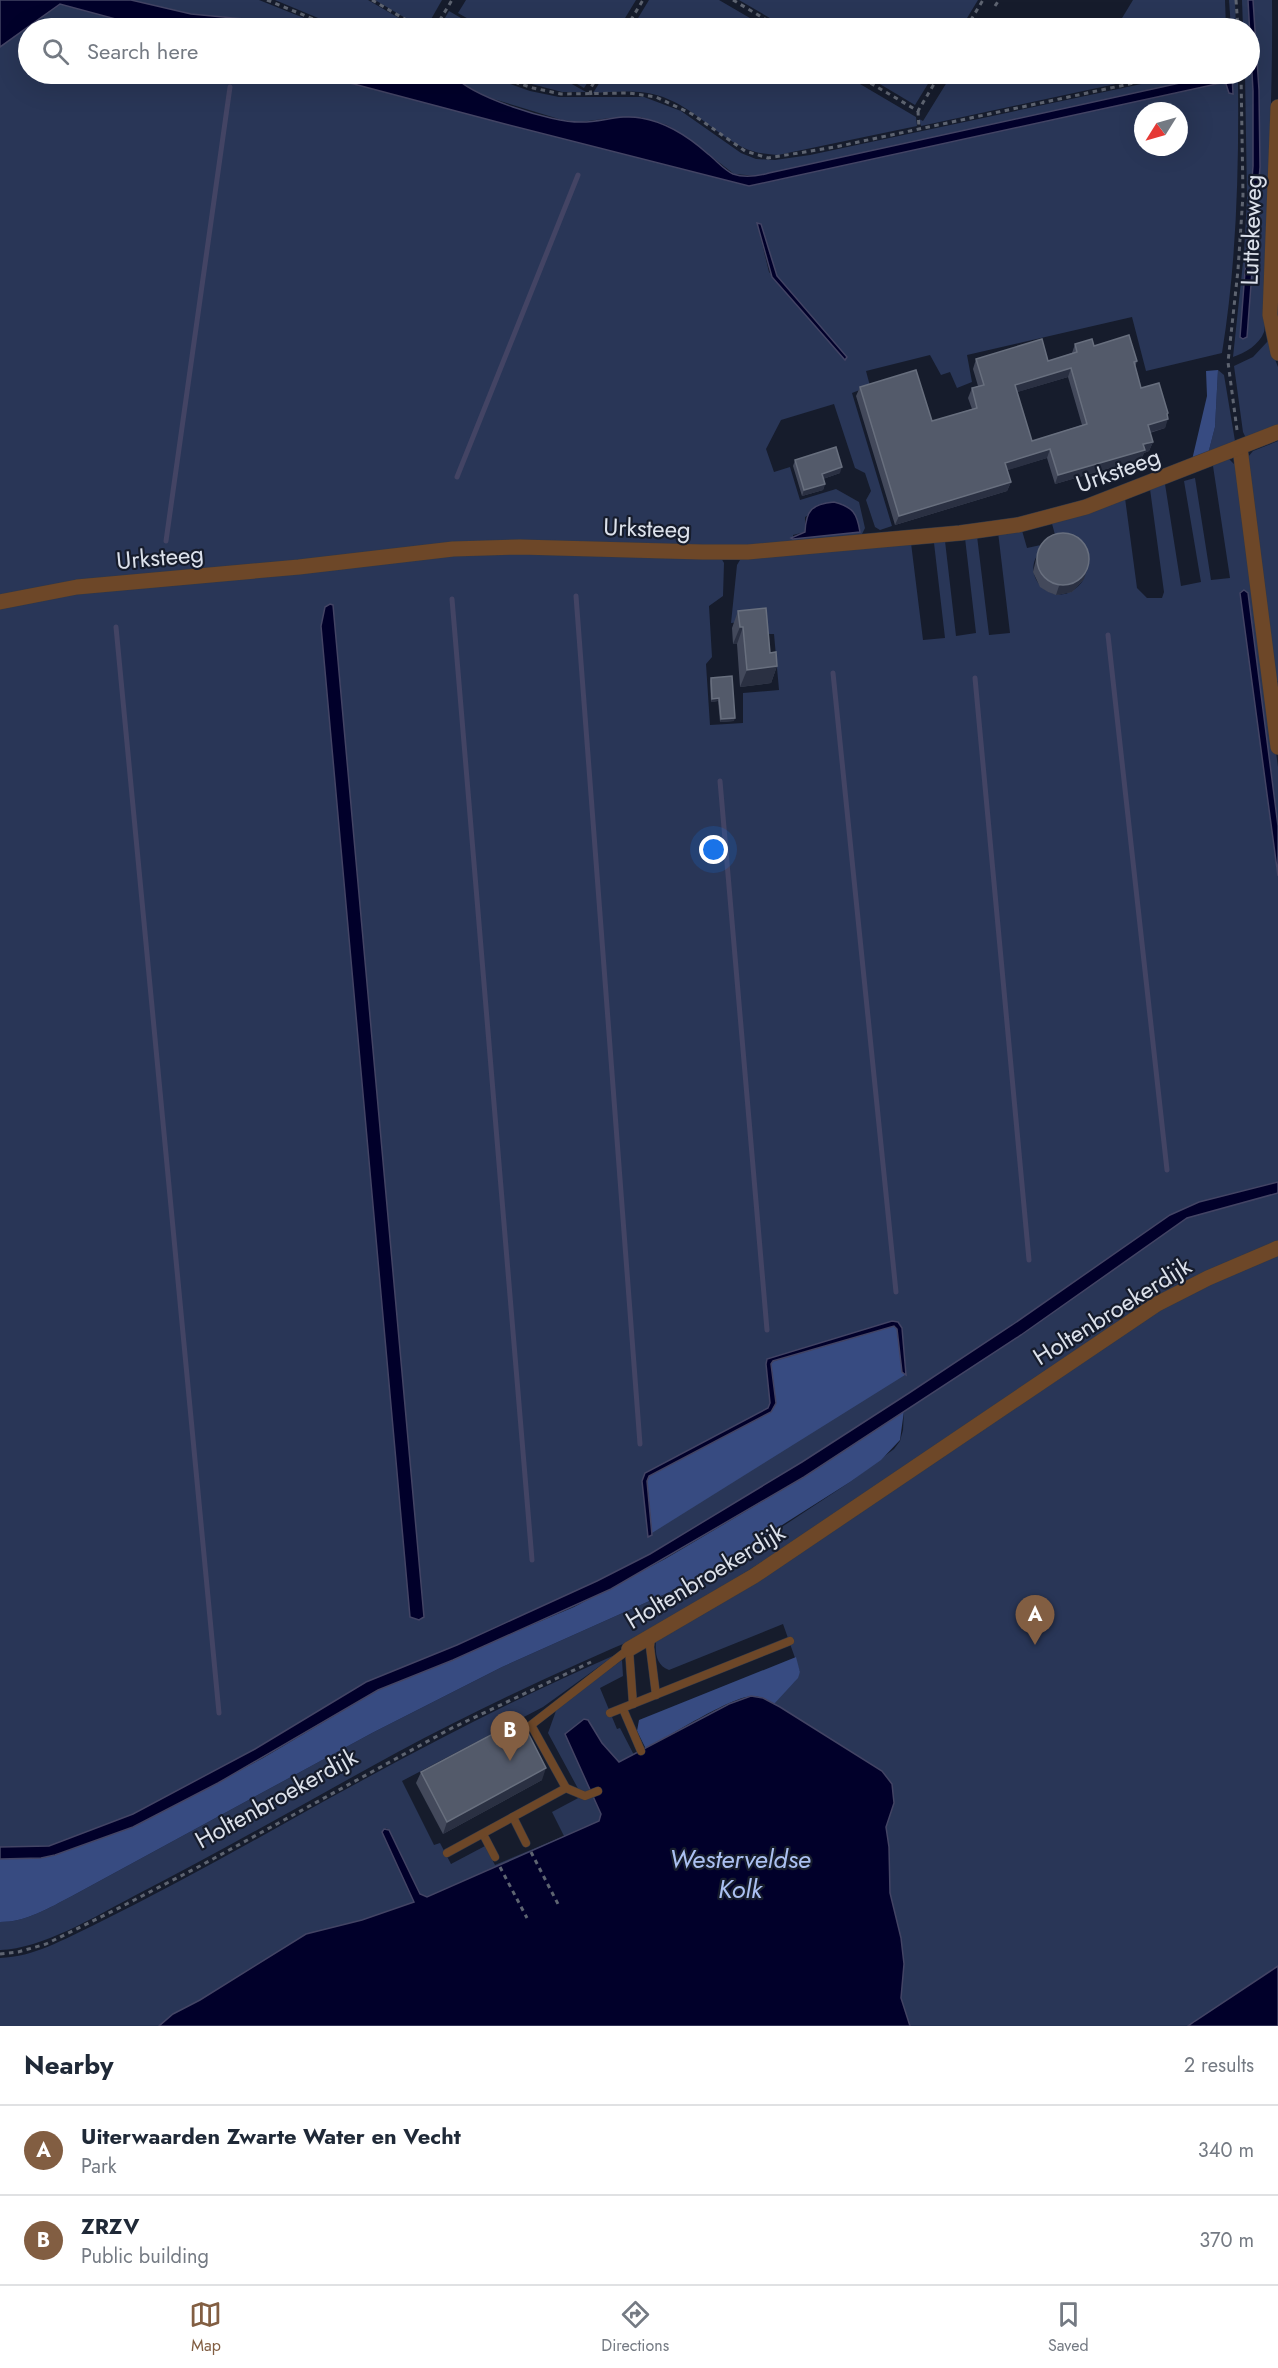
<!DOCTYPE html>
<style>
:root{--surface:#fff;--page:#f6f6f7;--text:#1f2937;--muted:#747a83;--line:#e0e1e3;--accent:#825e42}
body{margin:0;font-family:Jost,sans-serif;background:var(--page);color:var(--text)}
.compass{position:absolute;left:1134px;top:102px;width:54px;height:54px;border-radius:50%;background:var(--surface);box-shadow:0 6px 24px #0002;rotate:233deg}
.you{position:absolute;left:714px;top:850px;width:21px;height:21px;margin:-15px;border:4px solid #fff;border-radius:50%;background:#1a73e8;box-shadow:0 0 0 9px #1a73e833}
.badge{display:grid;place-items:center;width:39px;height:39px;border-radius:50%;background:var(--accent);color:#fff;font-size:20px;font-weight:700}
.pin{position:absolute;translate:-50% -50px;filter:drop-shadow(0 2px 3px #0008)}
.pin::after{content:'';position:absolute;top:32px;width:21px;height:18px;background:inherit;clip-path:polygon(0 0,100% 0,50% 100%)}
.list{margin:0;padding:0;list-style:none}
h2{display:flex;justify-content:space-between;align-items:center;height:78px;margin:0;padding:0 24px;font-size:26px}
h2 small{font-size:20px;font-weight:400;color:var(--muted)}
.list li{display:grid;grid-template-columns:39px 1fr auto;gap:18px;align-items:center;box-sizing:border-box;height:90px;padding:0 24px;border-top:2px solid var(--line)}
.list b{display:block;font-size:22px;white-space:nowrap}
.list p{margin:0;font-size:20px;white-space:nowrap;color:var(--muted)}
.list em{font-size:20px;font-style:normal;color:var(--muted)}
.icon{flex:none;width:33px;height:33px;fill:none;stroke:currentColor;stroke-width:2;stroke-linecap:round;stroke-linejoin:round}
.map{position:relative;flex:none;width:1278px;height:2026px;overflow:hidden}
.search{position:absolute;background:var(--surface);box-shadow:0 6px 24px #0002;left:18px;right:18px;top:18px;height:66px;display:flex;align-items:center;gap:15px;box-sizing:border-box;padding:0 21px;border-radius:33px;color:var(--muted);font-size:22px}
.sheet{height:258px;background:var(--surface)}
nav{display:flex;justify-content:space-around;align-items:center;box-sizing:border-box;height:84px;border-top:2px solid var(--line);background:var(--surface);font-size:16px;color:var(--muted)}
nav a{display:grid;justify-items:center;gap:3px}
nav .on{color:var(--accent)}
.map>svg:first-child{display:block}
.green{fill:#293657;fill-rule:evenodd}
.forest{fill:#374b81}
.water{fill:#01002a;stroke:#434464;stroke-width:1.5}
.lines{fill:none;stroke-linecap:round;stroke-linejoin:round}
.stream{stroke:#434464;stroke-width:5}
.lane-casing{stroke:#323847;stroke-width:9}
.street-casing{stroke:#323847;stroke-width:16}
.path{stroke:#5e6471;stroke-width:3;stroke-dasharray:4.5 4.5;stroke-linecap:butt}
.lane{stroke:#6d4728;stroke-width:8}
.street{stroke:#6d4728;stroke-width:15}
.wall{fill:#43495b;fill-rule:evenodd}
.shaded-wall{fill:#2a3042}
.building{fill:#535a6a;stroke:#686f7e;stroke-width:1.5;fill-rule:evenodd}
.labels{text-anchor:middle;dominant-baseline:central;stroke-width:4.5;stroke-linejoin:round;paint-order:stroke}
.street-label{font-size:24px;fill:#dce1eb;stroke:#161c2c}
.water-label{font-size:26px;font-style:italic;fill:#abc0f1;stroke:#161c2c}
</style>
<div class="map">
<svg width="1278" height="2026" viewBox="0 0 1278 2026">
<rect width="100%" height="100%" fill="#161c2c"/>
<g class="green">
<path d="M131,0H259L329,28H277L244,19L191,14Z"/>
<path d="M275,0H368L416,28H342Z"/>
<path d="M375,0H442L426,28H422Z"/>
<path d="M466,0H636L619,28H484L458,13Z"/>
<path d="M649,0H719L767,28H632Z"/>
<path d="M739,0H978L961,28H787Z"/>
<path d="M1133,0H1225L1226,28H1116Z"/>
<path d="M1229,0H1235L1236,28H1231Z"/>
<path d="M1242,0H1248L1253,91V166L1241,338L1247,336L1260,167L1259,90L1253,0H1272C1273,93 1268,185 1264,278C1263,288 1266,327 1264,332C1259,345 1245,353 1233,357L1244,253L1247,198L1245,74H1250V28H1243Z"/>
<path d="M57,5H63L149,28H28V74H316L505,124L749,186L1221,83L1226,84L1229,93L1233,94L1232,74H1238C1239,167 1237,260 1222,353L1146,371L1132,317L967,355L972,382L957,388L950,372L941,375L930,355L866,371L870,386L852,393L892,526L880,530L875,527L866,500L871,491L865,473L855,468L834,404L781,420L766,449L774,472L790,467L800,500L836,489L859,502L865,528L861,536L784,546L557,543L0,598V47ZM1143,111H1179V147H1143ZM757,223L777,276L847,358L769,272ZM834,502C855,508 855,512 860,532L793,539V535L805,532V517Z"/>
<path d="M449,11L478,28H439Z"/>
<path d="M452,74H482L530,91L559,97H644L681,111L741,153L756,159L775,160L810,155L1188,74H1221L769,173L758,176L734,174L685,136L667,125L654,121L640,117L610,118L581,122L562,120L487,97L466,87Z"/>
<path d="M494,74H554L586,92H562Z"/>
<path d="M560,74H593L584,88Z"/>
<path d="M605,74H843L916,117L917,126L778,155C765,154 754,153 742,147C714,133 695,109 663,97C639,89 617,92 593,93Z"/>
<path d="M863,74H934L915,105Z"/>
<path d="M952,74H991L1005,81L1051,74H1162L921,126L919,119L923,121Z"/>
<path d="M1268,341L1278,367V428L1246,438L1243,432L1234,366L1253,357Z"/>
<path d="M1218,370L1224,375L1235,441L1208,454L1215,427Z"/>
<path d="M1278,441V681H1276L1248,457L1253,451Z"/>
<path d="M1229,459L1238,468L1278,767V826L1248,593L1241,591L1240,593L1278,876V1182L1199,1202L1170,1215L1012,1325L909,1393L802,1462L650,1554L597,1581L457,1645L366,1682L255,1749L133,1814L49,1846L0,1847V606L49,595L454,552L720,556L724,563L723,596L709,606L712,657L706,664L710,725L743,723V693L779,690L774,634H767L765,620L731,623L737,565L740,560L753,559L755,555L911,543L923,640L945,638L934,543L945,541L956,636L976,633L965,538L977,536L989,635L1010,633L998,532L1021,527L1027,548L1050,543C1007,570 1058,620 1084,579L1057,542L1051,520L1125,498L1137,588L1147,598H1162L1164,592L1150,489L1165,484L1181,586L1201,582L1184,481L1195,478L1211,580L1230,578L1213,466L1217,462Z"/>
<path d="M1278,1193V1244L1243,1258L649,1633C563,1669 478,1709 396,1753C308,1801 222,1851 134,1896C96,1916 42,1949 0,1950V1922C26,1922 49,1908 72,1896L372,1733L502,1667L683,1586L756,1544L850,1482L894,1449L900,1441L903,1430L904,1411L1021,1335L1187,1218Z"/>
<path d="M1278,1252V2026H0V1958C34,1957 64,1939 94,1925C159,1893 223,1858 287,1822C394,1762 502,1704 615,1655L543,1707L402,1781L434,1845L440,1843L451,1864L485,1846L495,1865L564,1836L552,1812L582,1796L548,1733L557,1708L622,1660L623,1676L600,1688L617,1729L620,1728L634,1755L794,1682L800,1672L783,1624L669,1670C656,1665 655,1653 656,1640L1159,1307ZM386,1828L389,1830L420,1894L426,1897L418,1900Z"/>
</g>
<g class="forest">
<path d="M1218,370L1215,427L1208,454L1192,460L1207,396L1206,371Z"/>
<path d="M893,1326L897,1329L905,1375L652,1533L647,1481L649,1476L772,1411L771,1362Z"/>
<path d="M904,1411L900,1440L881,1460L850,1482L716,1567L683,1586L502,1667L372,1733L72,1896C49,1908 26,1922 0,1922V1859L41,1858L55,1855L133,1827L166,1810L263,1758L378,1690L574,1607L665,1559L804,1477Z"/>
<path d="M796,1657L800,1672L798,1678L774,1704C768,1700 760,1696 752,1696C731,1697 667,1737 646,1749L637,1731L639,1720Z"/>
</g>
<g class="water">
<path d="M0,0H131L191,14L244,19L277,28H149L60,4L0,47Z"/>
<path d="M1248,0H1253L1259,90L1260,167L1247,337L1243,339L1240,337L1253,166V91Z"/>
<path d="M316,74H452C471,97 552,123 582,122C602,122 621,114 641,118C666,122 689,137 708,154C716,160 724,170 733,174C744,178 758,176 769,173L1221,74H1232L1233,94L1229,93L1226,84L1221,83L749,186L505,124Z"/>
<path d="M757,223L761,224L777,276L847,357L845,360L772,277Z"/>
<path d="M834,502C853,507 857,513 860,532L793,539L791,538L805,532C806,510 812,504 834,502Z"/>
<path d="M1244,590L1248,593L1278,826V876L1240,593Z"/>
<path d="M330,604L333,605L424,1617L419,1620L410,1617L321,626L325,607Z"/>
<path d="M1278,1182V1193L1187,1218L1021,1335L804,1477L611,1589L453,1660L378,1690L218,1783L133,1827L55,1855L41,1858L0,1859V1847L49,1846L133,1814L255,1749L366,1682L457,1645L597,1581L650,1554L802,1462L909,1393L1012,1325L1170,1215L1199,1202Z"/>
<path d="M892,1321L898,1322L902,1328L906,1375L902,1372L897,1329L894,1326L773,1361L771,1364L776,1403L771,1412L649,1476L647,1481L652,1535L648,1537L642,1481L645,1473L768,1408L770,1403L766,1364L767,1359Z"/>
<path d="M751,1696L763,1698L780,1707L882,1771L892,1784L894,1803L886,1827L889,1847L890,1893L901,1938L904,1964L901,1998L910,2026H159L173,2014L200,2000L306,1934L362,1920L414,1902L382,1832L384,1829L389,1830L420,1894L427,1897L599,1821L601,1814L565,1734L584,1719L588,1720L602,1743L619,1762L729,1704Z"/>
<path d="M1278,1966V2026H1188L1195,2021Z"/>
</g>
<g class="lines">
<g class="stream">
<path d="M457,477L578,175"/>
<path d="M166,541L230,87"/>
<path d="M576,596L640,1444"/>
<path d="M452,599L532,1560"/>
<path d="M116,627L219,1713"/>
<path d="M1108,635L1167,1170"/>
<path d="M833,673L896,1292"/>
<path d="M975,678L1029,1260"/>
<path d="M720,781L767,1330"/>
</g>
<defs>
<g id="lane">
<path d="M651,1637L650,1647L656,1695"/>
<path d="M629,1649L633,1704"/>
<path d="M623,1709L641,1751"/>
<path d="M610,1713L790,1641"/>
<path d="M566,1788L585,1796L598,1791"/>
<path d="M513,1817L526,1843"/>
<path d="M483,1834L495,1857"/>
<path d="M447,1853L566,1788L531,1725L629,1649"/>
</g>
<g id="street">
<path d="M1278,107L1270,315L1278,353"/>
<path d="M1240,448L1278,747"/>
<path d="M0,602L77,587L299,567L453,549L520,547L702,552H748L960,533L1018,525L1086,507L1278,432"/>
<path d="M629,1649L754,1576L1157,1304L1208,1278L1278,1248"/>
</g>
</defs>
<use href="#lane" class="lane-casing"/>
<use href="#street" class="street-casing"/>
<g class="path">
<path d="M267,0L335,28"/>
<path d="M372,0L420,28"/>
<path d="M733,0L780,28"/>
<path d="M1236,0L1238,28"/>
<path d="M995,6L999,0"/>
<path d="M435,28L452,0"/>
<path d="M626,28L643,0"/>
<path d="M966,28L983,0"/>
<path d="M489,74L533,88L561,94L629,93L656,97L692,114L745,151L768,158L835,147L1176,74"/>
<path d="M855,74L918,111L940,74"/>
<path d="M591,95L590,89L599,74"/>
<path d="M918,111L919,129"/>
<path d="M1237,430L1228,362L1238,270L1243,195L1241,74"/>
<path d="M531,1852L558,1904"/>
<path d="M500,1867L527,1918"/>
<path d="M0,1954L18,1952L46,1944L113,1911L200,1866L450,1729L591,1662"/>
</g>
<use href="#lane" class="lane"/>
<use href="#street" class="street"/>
</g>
<g class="wall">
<path d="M1075,344L1094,346L1137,361L1135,367L1141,388L1168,413L1165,428L1150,433L1153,442L1149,451L1144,453L1141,459L1055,484L1047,458L1007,470L1011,482L1007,491L895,525L856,396L860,387L932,421L972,409L968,398L972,388L978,386L973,369L976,359L1048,361L1072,353ZM1068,377L1082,425L1032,441L1017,392Z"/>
<path d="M795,460L840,473L823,479L825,484L823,490L802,496L793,466Z"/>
<path d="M1040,546L1084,579L1072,592L1056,595L1048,592L1040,587L1033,572L1037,555Z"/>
<path d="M738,611L770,653L777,666L771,683L740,687L737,644H733L732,628Z"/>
<path d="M711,678L734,721L720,722L718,701L711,702L710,681Z"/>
<path d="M421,1772L542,1780L443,1834L416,1783Z"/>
</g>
<g class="shaded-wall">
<path d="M1071,368L1068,377L1011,394L1015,385Z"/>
<path d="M1168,413L1166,420L1168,419L1165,428L1144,434L1148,425Z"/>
<path d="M1153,442L1149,451L1144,453L1141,459L1055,484L1058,475Z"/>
<path d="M1050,449L1047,458L1002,472L1005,463Z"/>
<path d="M842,467L840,473L820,480L822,474Z"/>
<path d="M1011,482L1007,491L895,525L899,516Z"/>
<path d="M825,484L823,490L802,496L804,490Z"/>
<path d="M1087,570L1084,579L1072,592L1056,595L1059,586Z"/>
<path d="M740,627H743L737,644H733Z"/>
<path d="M777,666L771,683L740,687L747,670Z"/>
<path d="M719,698L718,701L711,702L712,699Z"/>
<path d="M735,718L734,721L720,722L721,719Z"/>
<path d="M546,1768L542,1780L443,1834L447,1822Z"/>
</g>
<g class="building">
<path d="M1129,335L1137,361L1134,362L1141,388L1159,383L1168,413L1167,414L1168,419L1148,425L1153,442L1143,444L1145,450L1058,475L1050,449L1005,463L1011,482L899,516L860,387L916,370L932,421L977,408L972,388L984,385L976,359L1042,339L1048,361L1077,352L1075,344L1092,339L1094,346ZM1071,368L1087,424L1032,441L1015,385Z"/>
<path d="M836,447L842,467L822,474L825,484L804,490L795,460Z"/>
<circle cx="1063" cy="559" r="26"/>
<path d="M766,608L770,653L776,652L777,666L747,670L743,627H740L738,611Z"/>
<path d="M732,676L735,718L721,719L719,698L712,699L711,678Z"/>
<path d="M521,1719L546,1768L447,1822L421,1772Z"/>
</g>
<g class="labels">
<g class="street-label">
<text transform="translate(1251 230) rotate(-88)">Luttekeweg</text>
<text transform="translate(1118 470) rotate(-20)">Urksteeg</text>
<text transform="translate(647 528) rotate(2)">Urksteeg</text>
<text transform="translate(160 557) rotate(-5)">Urksteeg</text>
<text transform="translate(1112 1311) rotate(-32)">Holtenbroekerdijk</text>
<text transform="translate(705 1576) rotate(-31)">Holtenbroekerdijk</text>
<text transform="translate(276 1798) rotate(-29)">Holtenbroekerdijk</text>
</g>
<g class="water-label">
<text x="740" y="1859">Westerveldse<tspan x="740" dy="30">Kolk</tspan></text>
</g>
</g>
</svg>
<svg class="compass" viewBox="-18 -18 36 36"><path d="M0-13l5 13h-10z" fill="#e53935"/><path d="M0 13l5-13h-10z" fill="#747a83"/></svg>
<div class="you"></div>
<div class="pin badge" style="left:1035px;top:1645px">A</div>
<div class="pin badge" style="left:510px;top:1761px">B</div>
<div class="search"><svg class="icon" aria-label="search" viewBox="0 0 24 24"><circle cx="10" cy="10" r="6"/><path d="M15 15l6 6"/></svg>Search here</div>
</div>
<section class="sheet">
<h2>Nearby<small>2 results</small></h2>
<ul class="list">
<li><span class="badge">A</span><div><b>Uiterwaarden Zwarte Water en Vecht</b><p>Park</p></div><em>340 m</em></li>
<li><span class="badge">B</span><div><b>ZRZV</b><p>Public building</p></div><em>370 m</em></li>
</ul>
</section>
<nav>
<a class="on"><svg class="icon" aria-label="map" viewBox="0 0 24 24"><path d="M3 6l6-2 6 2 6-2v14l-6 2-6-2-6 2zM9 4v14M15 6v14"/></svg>Map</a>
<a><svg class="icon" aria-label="directions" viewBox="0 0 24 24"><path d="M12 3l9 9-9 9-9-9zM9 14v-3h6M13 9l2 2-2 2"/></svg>Directions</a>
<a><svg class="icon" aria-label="saved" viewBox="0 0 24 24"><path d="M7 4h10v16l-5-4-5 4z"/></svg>Saved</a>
</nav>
